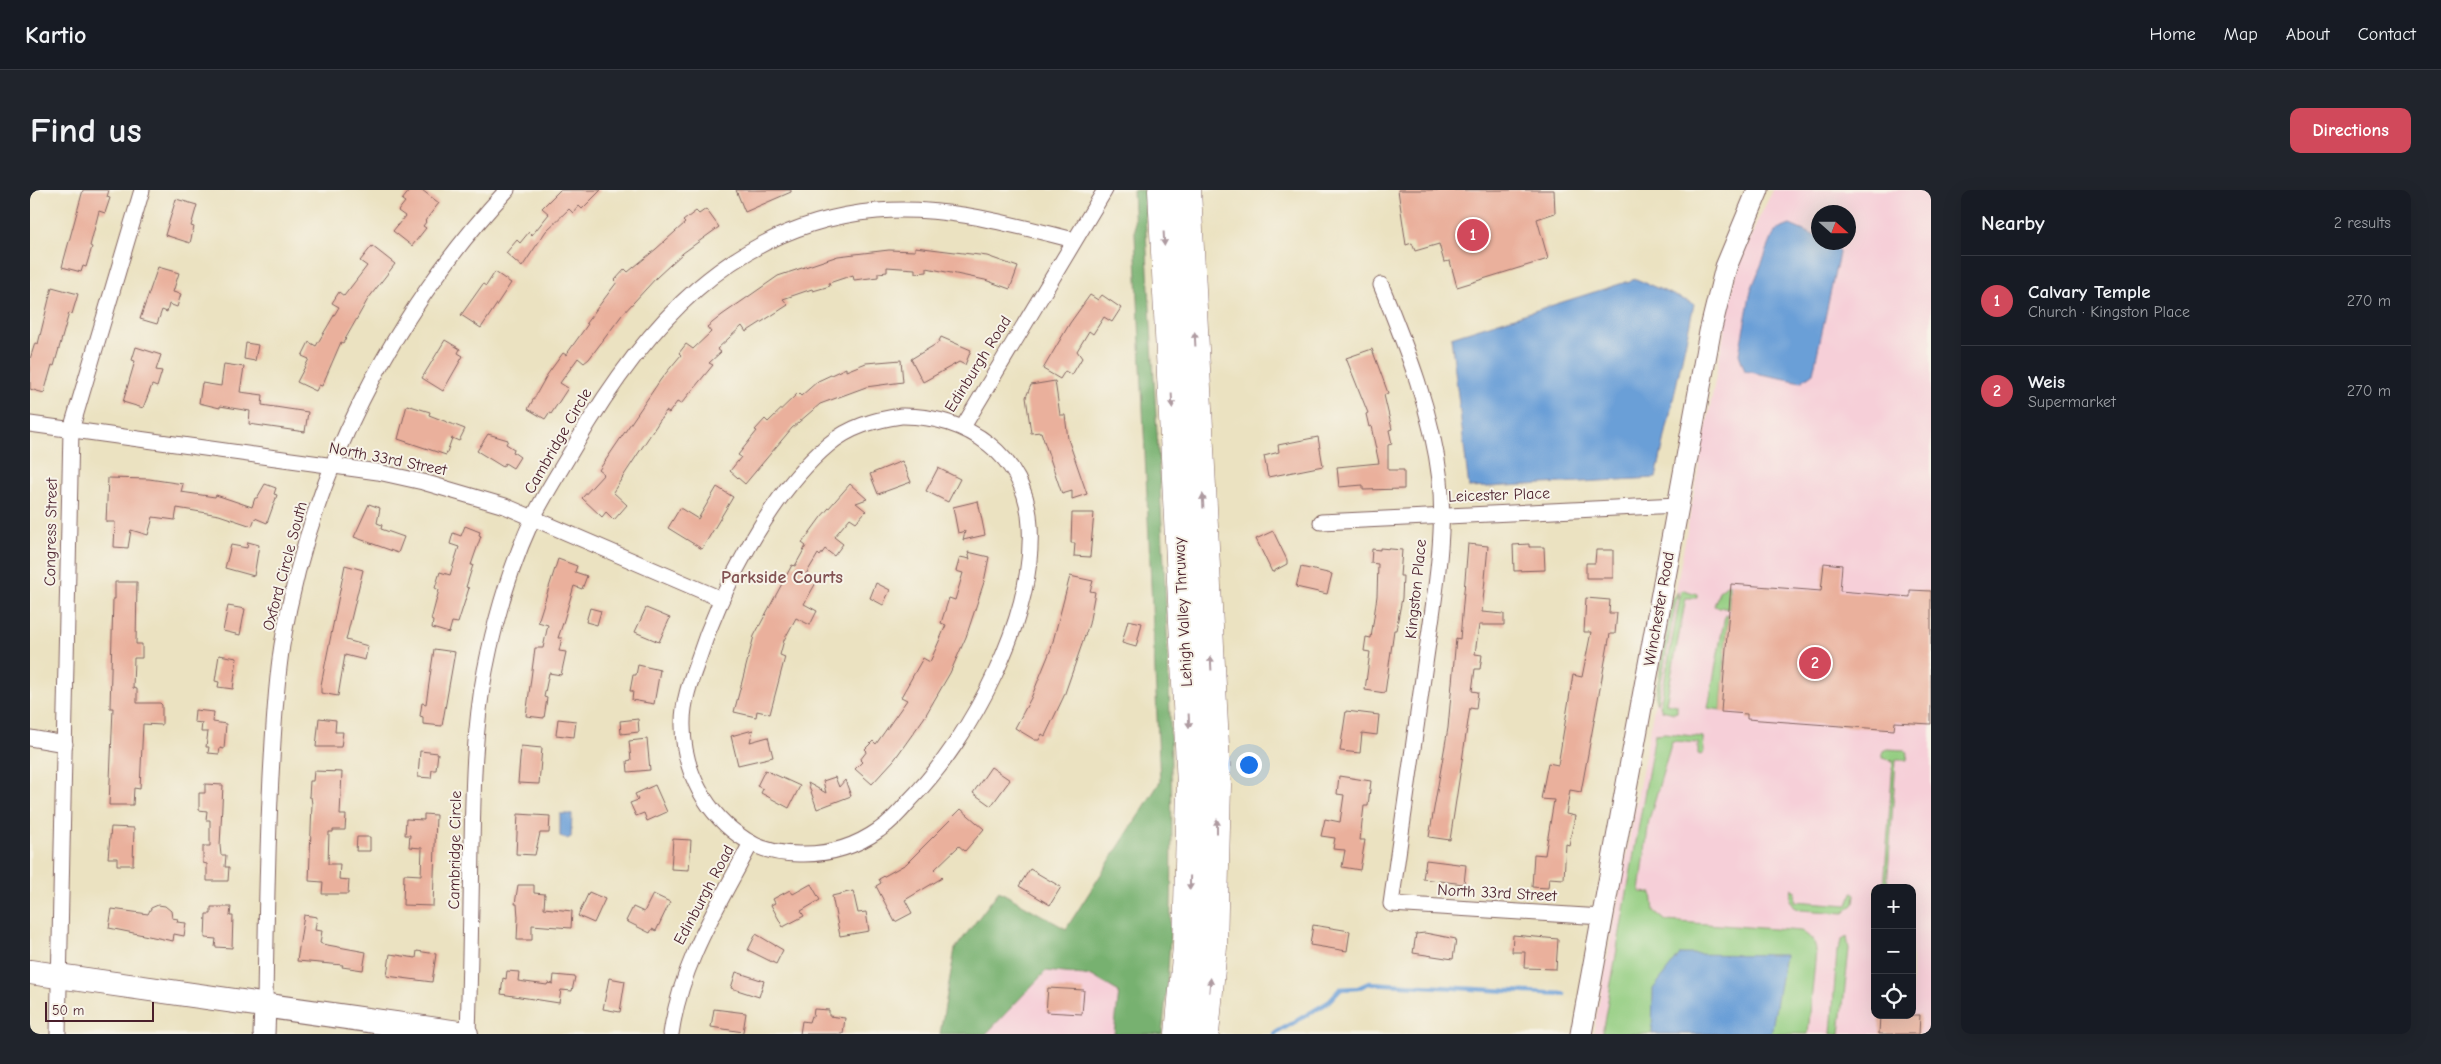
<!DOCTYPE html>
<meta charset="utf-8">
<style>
:root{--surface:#171b24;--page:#20242c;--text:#f1f3f6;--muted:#9ea1a6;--line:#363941;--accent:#d1495b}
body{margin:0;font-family:"Comic Neue",sans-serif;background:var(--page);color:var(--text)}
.controls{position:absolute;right:15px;bottom:15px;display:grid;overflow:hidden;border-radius:10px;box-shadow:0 5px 20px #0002}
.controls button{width:45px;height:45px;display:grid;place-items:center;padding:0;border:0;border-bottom:1px solid var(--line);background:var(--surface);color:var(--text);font:25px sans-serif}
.compass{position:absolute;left:1781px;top:15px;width:45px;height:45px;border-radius:50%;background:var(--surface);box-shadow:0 5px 20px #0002;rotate:111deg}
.scale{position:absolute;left:15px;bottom:12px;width:109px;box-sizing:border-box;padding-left:5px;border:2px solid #4a1f2b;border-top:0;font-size:14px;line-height:18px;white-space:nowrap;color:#4a1f2b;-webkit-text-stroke:4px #f7f3e8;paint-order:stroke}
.you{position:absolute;left:1218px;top:574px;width:18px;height:18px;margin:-12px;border:4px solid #fff;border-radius:50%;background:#1a73e8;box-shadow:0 0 0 8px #1a73e833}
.badge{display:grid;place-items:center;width:32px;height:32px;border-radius:50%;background:var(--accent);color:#fff;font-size:16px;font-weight:700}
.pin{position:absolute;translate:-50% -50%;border:2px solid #fff;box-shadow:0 1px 5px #0006}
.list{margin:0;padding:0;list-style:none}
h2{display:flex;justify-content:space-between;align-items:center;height:65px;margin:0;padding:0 20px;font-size:21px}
h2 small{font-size:16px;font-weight:400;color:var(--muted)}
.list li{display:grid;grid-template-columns:32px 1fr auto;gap:15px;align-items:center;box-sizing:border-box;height:90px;padding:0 20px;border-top:1px solid var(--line)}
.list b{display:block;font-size:19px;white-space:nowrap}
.list p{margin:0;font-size:16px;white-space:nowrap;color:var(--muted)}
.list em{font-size:16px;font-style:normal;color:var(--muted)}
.icon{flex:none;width:28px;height:28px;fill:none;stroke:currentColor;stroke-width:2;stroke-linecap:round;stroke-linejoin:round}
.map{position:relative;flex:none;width:1901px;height:844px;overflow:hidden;border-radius:10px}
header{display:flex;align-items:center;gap:30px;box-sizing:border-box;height:70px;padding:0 25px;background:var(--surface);border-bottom:1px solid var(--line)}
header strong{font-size:24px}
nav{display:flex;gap:28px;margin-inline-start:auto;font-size:18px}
.intro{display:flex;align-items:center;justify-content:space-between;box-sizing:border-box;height:120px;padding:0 30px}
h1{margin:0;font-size:35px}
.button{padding:12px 22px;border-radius:10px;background:var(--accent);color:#fff;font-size:18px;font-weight:700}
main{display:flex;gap:30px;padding:0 30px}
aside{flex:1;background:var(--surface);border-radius:10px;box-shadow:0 5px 20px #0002}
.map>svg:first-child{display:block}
.built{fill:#f6cfd8;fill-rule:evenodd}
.green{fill:#94ce82;stroke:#6f7656}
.forest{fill:#77b170;stroke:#60684e}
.water{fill:#6b9fd7;stroke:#5a5f81}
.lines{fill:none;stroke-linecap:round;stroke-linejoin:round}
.stream{stroke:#6b9fd7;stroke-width:4.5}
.building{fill:#eab09c}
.street-casing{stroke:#826360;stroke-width:17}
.secondary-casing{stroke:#826360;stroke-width:23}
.primary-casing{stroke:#826360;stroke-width:26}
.highway-casing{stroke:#826360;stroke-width:29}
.street{stroke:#fff;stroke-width:15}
.secondary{stroke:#fff;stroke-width:21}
.primary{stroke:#fff;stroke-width:24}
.highway{stroke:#fff;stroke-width:28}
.oneway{fill:#ae9aa0}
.labels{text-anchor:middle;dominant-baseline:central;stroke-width:4;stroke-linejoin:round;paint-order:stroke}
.street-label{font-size:16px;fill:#4a1f2b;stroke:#f7f3e8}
.neighbourhood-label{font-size:18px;font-weight:bold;fill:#825253;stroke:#f7f3e8}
</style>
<header>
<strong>Kartio</strong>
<nav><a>Home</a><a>Map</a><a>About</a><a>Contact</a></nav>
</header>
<div class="intro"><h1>Find us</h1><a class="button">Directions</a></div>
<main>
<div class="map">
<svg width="1901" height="844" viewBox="0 0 1901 844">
<rect width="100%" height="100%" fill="#f7f3e8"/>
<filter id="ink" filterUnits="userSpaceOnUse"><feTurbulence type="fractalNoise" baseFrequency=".02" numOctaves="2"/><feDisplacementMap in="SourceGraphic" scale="10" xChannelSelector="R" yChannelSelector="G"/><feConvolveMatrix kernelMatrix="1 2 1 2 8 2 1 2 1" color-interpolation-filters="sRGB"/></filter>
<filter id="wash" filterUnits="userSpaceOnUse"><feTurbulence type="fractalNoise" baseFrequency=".0096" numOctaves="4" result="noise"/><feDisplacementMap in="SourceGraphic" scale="20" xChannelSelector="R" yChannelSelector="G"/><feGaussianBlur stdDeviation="1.12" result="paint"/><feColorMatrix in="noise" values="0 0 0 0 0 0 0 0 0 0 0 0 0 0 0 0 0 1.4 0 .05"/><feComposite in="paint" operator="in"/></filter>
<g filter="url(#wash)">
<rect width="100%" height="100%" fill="#ebe2c1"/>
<g class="built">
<path d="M1743,0H1901V844H1563L1697,126L1707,81L1727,32ZM1788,22H1818V52H1788ZM1845,698H1882V825H1845Z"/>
<path d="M1016,781L1062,786L1090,802L1084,844H956Z"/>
</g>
<g class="green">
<path d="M1699,393V419L1684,416L1689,401Z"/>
<path d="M1654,400L1667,404V408H1656L1636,513L1647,515V522L1644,523L1632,520L1630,515L1651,401Z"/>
<path d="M1648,402L1627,513L1625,508L1643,408Z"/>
<path d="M1695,425L1698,426L1691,520L1678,518Z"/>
<path d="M1635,543L1673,547L1674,562L1671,565L1668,564V553L1642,551L1619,630L1610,702L1622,703L1624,721L1636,731L1771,741C1779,746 1786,751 1786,761L1778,844H1572L1625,544Z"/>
<path d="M1857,559L1875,560L1878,563L1877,570H1866L1857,698H1854L1863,571L1853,568V561Z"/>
<path d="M1762,698L1766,701L1765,711L1818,715L1822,702L1825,704L1824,714L1814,723L1771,720L1766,718L1760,710Z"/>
<path d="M1817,747L1819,759L1810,844H1801L1807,761L1812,750Z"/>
</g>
<path class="forest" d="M1103,0H1114C1122,175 1135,350 1140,526C1142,632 1145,738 1132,844H1084L1089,802L1062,786L1016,781L956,844H910L925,759L969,701L1036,739L1130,592Z"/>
<g class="water">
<path d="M1760,35L1788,47V52L1805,53L1809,63L1783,183L1771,192L1715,181L1709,164L1721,100L1745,41Z"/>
<path d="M1606,89L1664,114L1626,288L1439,298L1421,147Z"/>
<path d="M530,624H542L541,647L537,649L530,646Z"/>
<path d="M1650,764L1755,765L1741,844H1622L1623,799Z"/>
</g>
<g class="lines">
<path class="stream" d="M1244,844L1297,813L1310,799L1328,798L1339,793L1534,804"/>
</g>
<g id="blocks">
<g class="building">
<path d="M53,0H79L77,7L80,8L75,23L69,21L60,56L62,57L56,77L53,76L51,82L32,77Z"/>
<path d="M380,0H392L409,13L395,31L396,32L393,36L396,38L382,56L363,41L375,26L368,21L375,12L372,10Z"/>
<path d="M530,0H571L552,19L549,16L543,23L539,19L516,41L492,77L476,63L487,50L490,53L499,42L502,45L519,24L512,18Z"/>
<path d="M706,0H761V2L715,22Z"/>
<path d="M1368,0H1524L1525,23L1507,29L1518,69L1427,97L1420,71L1414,72L1409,54L1385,61L1382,53L1376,55Z"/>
<path d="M146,9L167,15L161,36L164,37L160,53L135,45Z"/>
<path d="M676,19L689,37L653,63L627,87L592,125L559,169L554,173L548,168L530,193L538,198L521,224L519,223L515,229L498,219L517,185L533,163L536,165L558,134L556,133L587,92L585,90L595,79L598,82L626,59L655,33L653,31L666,21L669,24Z"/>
<path d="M342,56L365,74L338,109L313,153L311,152L292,196L289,195L286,201L267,192L279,169L272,166L279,152L286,156L309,117L302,113L309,102L314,106L337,76L330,71Z"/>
<path d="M885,57L957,66L988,77L980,99L955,90L897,78V82L885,83V79L857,77V82L848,83V87L824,90L823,85L799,93L800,96L783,101L782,99L753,109L758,115L716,142L712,136L687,159L691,162L679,173L683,175L651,214L647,212L639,223L636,221L583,302L597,315L584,330L576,322L572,327L552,308L574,284L569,280L631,189L651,165L649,163L656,154L663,159L681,142L677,137L692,125L748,86L808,66L859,60L885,61Z"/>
<path d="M128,77L149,83L143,102L151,104L147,117L139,114L137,122L132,120L127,134L110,129Z"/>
<path d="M465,82L481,93L451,138L431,125L453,94L456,96Z"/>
<path d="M22,97L48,104L42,124L39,123L24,176L22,175L14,203L0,199V169L5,153L8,154Z"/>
<path d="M1060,105L1068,110L1072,105L1091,118L1082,132L1074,127L1063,144L1059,141L1047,161L1052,168L1042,185L1035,181L1030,189L1013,179L1040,133Z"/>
<path d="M911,147L941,160L935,175L929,172L893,192L881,169L908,153Z"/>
<path d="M415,150L430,159L428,163L433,166L413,201L392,188Z"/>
<path d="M216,153L228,155L225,171L214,169Z"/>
<path d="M106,157L131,165L126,180L132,181L127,197L122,195L113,218L93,212L105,171L102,170Z"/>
<path d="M1342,159L1358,203L1354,205L1362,239L1359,240L1362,254L1358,255V280H1374V299L1333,300V295L1309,297L1307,277L1349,273L1341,236L1339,237L1336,224L1338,223L1316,168Z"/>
<path d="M871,170L873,192L836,197L790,214L762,238L715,294L700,281L711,267L708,265L727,241L725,240L735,229L738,232L768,203L771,206L788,191L816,178V181L836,173Z"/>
<path d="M194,174L214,177L210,202L233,205L232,215L278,222L275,242L219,234L220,221L190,216V218L169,213L172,193L191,196Z"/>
<path d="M1025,191L1030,225H1035L1038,249L1057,304L1042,309V301L1032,304L1011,242L1001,243L996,207L1001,195Z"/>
<path d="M377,215L400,222L399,225L435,239L429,251L422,248L416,265L368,249Z"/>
<path d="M458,244L478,250L476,254L484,259L483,262L490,267L483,278L475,273L473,277L447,261Z"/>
<path d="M1288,247L1293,276L1238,287L1234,266L1249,262L1248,255Z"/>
<path d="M872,271L881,292L848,304L840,284Z"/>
<path d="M908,278L930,289L918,312L896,301Z"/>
<path d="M78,288L119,289L153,294L151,302L185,307L186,305L222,317L225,308H227L235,294L246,298L244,304L247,305L237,333L225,328L222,336L189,325L147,318L145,330L123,327L118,345L101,340L98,358L84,357L85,332H76Z"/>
<path d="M820,294L837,309L826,313L836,321L826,332L820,328L804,347L813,354L804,366L795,359L790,366L788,364L776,384L787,391L774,414L787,421L780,435L766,428L754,450L750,465L755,467L740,524L727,521L726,527L704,522L724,446L762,375L765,376L776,356L772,353L791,327Z"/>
<path d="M687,297L703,307L672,359L638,338L650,318L668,329Z"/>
<path d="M948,311L955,345L933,350L935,341L928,343L923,317Z"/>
<path d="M339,314L350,318L347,333L352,335L351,339L374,347L368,363L324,347Z"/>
<path d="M1042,323H1064L1060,367L1044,366L1045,353H1041Z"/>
<path d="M435,336L450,342L449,345L451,346L441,375H443L436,397L439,398L428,433L422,432L419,443L402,438L403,431L401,430L409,400L405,398L410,382L420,385L429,357L420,354L423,343L431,346Z"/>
<path d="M1243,341L1257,370V374L1242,382L1226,349Z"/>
<path d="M218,352L229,355L224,386L195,378L201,355L217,358Z"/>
<path d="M1438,354L1458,356L1452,422L1474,424V435H1449L1445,464L1452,465L1450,479H1445L1442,501L1448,502L1446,519L1440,518L1420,650L1399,647L1418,538L1426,448L1430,449Z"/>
<path d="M1499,354V357H1514L1515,380L1484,381L1483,355Z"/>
<path d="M1350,358L1372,360L1370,386H1373L1372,408L1366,440H1364L1355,503L1335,500L1340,462L1334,461L1336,447L1341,448L1347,406L1348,374L1341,373L1342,359L1350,360Z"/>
<path d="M1566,360H1583V388H1556V373H1565Z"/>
<path d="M938,362L959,367L954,392L936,447L920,483L894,528L864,570L842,594L825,579L832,572L830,570L837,561L835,559L843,551L846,554L877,510L871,507L893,468L900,472L916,435L911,433L919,408L925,410L933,383L926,381L930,367L940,369Z"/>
<path d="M528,369L547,376L545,382L557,386L552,399L544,396L534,430L528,448H532L529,461L536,462L531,485L519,483L514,507L517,508L514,528L496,526L505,458H513L518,435L508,432Z"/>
<path d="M1794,373L1812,375L1810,401L1880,407V400L1901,401V534L1865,532L1864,540L1717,529V524L1691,522L1701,394L1791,401Z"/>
<path d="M315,375L333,380L316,450L338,456L335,470L315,465L308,506L291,503V495Z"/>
<path d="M1271,377L1302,384L1297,404L1266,397Z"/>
<path d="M1040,386L1063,391L1060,401L1065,402L1059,434L1034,506L1015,546L1012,544L1009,550H1005L985,538L1001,508L1021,459Z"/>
<path d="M85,392H107L106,454H112V468H104L103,498L107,499V513H130L132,515V535L113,534L110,599L104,598L103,615H79L83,518H80L83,409H85Z"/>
<path d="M846,393L860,400L853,415L840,408Z"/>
<path d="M1556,408L1580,410L1579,423H1587L1585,444H1580L1551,602L1540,600L1536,624L1545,626L1539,655L1536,654L1534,689L1519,688L1518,698L1502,697L1504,664L1515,665L1524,610L1511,609L1518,573L1528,575L1543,485L1552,487L1561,442H1554Z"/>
<path d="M198,416L215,419L210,445L193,441Z"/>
<path d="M560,418L571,421L567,435L556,432Z"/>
<path d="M616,418L640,428L629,452L605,442Z"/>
<path d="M1098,430L1112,433L1106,457L1092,453Z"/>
<path d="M404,459L425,462L412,536L393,534V527L390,526L392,513L396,514Z"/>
<path d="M189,465L207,468L203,499L188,497L189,492L185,491Z"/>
<path d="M608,475L630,480L624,514L602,510L603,501H600L603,485H606Z"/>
<path d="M165,520L184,522L183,532L196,534L194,559L190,558L189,564L178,563L179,557H176L178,542H171L172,533L164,532Z"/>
<path d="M1316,521L1349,525L1347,545L1332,543L1330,563L1310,561Z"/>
<path d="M289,528L306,530L305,542H313L311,557H286Z"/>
<path d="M528,529L546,531L544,547L526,545Z"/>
<path d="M608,529L609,542L591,544L590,531Z"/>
<path d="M723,540L720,552L738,547L743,567L708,575L701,546Z"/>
<path d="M617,549L620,580L598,582L597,571L601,570L599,551Z"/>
<path d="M491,556L512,558L509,594L488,593Z"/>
<path d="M390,561L408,563L406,580H402L401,588L388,587Z"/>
<path d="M961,577L980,590L961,616L943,603Z"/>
<path d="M735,580L770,596L759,618L731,603L733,599L727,596Z"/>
<path d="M284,581L312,582L310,625H316L315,640H303V642H299L298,674H310L309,689L319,690L318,704H292L293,692L279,691L282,614L281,607H279L280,591H283Z"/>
<path d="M1309,586L1341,591L1338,616H1334L1330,650H1335L1330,680L1312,677L1315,660L1303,659L1305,648L1291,646L1295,629L1310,632L1314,605L1307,604Z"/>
<path d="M805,587L809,597L815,590L821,606L787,619L778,593L796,603L793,591Z"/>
<path d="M175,594L193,595L190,656L191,665H196L195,677H199L198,691H177V674L173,673V656H180V630H176L177,621L169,620V603H175Z"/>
<path d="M625,595L637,622L617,631L614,623L606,626L600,613L608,610L605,604Z"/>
<path d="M931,619L954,639L935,661L929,656L904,680L912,688L875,710L882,723L865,732L846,696L851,693L849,689L876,674Z"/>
<path d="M394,624L406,625L403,716L373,715L374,684L391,685L392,658L379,657L380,645H375L376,629L394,630Z"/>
<path d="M488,624L520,626L519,643H510L505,665L486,664Z"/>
<path d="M81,637L104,638L103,675H87V668H78Z"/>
<path d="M327,647H340V661H326Z"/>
<path d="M643,649L661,650L659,680L641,679Z"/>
<path d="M1396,670L1436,675L1434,694L1393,689Z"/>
<path d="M1000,679L1031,697L1020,715L989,696Z"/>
<path d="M781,694L790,710L771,721L774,726L753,737L741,715L745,713L743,709L760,700L763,704Z"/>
<path d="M488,695H504V703L515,704L514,718L542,721L541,738L502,735V750H487L488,727L487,714H485Z"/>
<path d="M823,701L828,723L836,722L839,741L810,746L802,706Z"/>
<path d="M559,702L575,709L564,733L548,726Z"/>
<path d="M623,704L640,712L626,741L622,739L620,743L596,731L603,717L614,722Z"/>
<path d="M128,715L135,716L141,721L142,728L148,729L147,732L156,733L154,746L144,744L143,751L79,738L82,719L118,724L121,718Z"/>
<path d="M181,717H201L200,726H203L202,758L185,757L186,749L175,748L176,724H181Z"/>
<path d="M274,725L287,727L285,740L292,741L290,753L292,754L336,762L333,780L312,777L313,775L267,771Z"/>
<path d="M1283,735L1320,741L1317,761L1280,755Z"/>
<path d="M1395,743L1426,749L1423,769L1383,763L1386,744Z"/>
<path d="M726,744L753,760L746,774L718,760Z"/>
<path d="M1483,745L1528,749L1526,779L1494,778L1495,762H1482Z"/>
<path d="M387,761L406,764L402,792L357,786L360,764L386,768Z"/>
<path d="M477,781L489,782L488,791L517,795L518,793L523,794L524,785L545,787L542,801L531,800L529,813L471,804L473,788L476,789Z"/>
<path d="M706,782L734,791L729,807L701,798Z"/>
<path d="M579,788L595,791L590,822L573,819Z"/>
<path d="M1018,798L1054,800L1052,824L1016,822Z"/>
<path d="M684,819L716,823L713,842L681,837Z"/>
<path d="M784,819L799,820V826L815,828L813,844H770L772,831L779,832L781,826L783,827Z"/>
<path d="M1850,825H1890L1889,844H1849Z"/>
</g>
</g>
</g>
<g filter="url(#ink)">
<use href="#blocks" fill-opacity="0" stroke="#826360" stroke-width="1"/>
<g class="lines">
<defs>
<g id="street">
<path d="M1351,95C1377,159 1402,221 1410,290C1416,347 1403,416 1395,474C1384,554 1372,634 1361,714L1572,727"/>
<path d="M871,226C937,225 997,266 1000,336C1005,427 942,547 880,610C871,621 861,632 849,640C825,657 798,665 769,664C751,664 731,660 716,650C676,625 652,580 653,532C653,512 660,492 667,473C690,401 740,304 798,255C819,237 844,230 871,226Z"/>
<path d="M0,234L348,282L393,292L475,316L691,409"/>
<path d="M933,237L1075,0"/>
<path d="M1291,332L1648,315"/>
<path d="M0,548L35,554"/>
<path d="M235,815C236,733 237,651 242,569C244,531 246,493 252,455C280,286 361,125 477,0"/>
<path d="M28,844L41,240L112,0"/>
<path d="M438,844C440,781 441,719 442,656C443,597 444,539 455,481C465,429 480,378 502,330C514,305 530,281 544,257C613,138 701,34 847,21C915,15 979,34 1044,50"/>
<path d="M641,844C651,773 688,716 721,653"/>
</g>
<g id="secondary">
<path d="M234,844L235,815"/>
<path d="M1551,844L1680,142L1696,77L1728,0"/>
</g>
<path id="primary" d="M0,782L436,844"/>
<g id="highway">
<path d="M1132,0L1161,596L1157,756L1149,844"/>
<path d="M1157,0L1187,595L1183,757L1175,844"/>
</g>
</defs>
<use href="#street" class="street-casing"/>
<use href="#secondary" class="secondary-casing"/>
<use href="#primary" class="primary-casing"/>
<use href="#highway" class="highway-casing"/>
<use href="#street" class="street"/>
<use href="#secondary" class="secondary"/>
<use href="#primary" class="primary"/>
<use href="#highway" class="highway"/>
</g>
<defs><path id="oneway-solid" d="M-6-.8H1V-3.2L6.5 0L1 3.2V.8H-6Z" transform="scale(1.25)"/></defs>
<g class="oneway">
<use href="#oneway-solid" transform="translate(1134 49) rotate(87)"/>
<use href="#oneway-solid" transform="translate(1165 149) rotate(-93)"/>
<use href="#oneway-solid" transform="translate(1142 211) rotate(87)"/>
<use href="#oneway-solid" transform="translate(1173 311) rotate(-93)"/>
<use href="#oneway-solid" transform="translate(1181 473) rotate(-93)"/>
<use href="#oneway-solid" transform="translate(1159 531) rotate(87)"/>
<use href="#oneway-solid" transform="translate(1187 636) rotate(-90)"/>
<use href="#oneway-solid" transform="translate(1160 693) rotate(91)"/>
<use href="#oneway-solid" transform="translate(1180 795) rotate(-85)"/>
</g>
</g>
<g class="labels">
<g class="street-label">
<text transform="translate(948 174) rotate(-58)">Edinburgh Road</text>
<text transform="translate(528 251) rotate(-60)">Cambridge Circle</text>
<text transform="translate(358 269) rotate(11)">North 33rd Street</text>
<text transform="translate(1469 305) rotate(-2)">Leicester Place</text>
<text transform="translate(21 342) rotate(-89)">Congress Street</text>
<text transform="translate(255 376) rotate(-75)">Oxford Circle South</text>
<text transform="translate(1386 399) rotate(-84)">Kingston Place</text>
<text transform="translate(1629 419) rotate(-80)">Winchester Road</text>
<text transform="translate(1153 422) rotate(-93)">Lehigh Valley Thruway</text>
<text transform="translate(425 660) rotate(-89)">Cambridge Circle</text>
<text transform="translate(1467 703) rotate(3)">North 33rd Street</text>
<text transform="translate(674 705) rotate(-62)">Edinburgh Road</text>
</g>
<g class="neighbourhood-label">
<text x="752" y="387">Parkside Courts</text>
</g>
</g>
</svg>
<div class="controls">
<button>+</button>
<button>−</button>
<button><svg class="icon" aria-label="locate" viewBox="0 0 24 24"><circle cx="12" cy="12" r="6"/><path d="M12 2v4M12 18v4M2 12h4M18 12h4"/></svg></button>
</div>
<svg class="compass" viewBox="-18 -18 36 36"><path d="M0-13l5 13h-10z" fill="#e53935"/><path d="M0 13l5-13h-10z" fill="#9ea1a6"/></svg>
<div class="scale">50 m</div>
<div class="you"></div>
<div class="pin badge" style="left:1443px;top:45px">1</div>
<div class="pin badge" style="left:1785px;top:473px">2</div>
</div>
<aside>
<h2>Nearby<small>2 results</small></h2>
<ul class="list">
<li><span class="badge">1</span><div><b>Calvary Temple</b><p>Church · Kingston Place</p></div><em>270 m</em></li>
<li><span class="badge">2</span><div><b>Weis</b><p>Supermarket</p></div><em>270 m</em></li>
</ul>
</aside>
</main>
